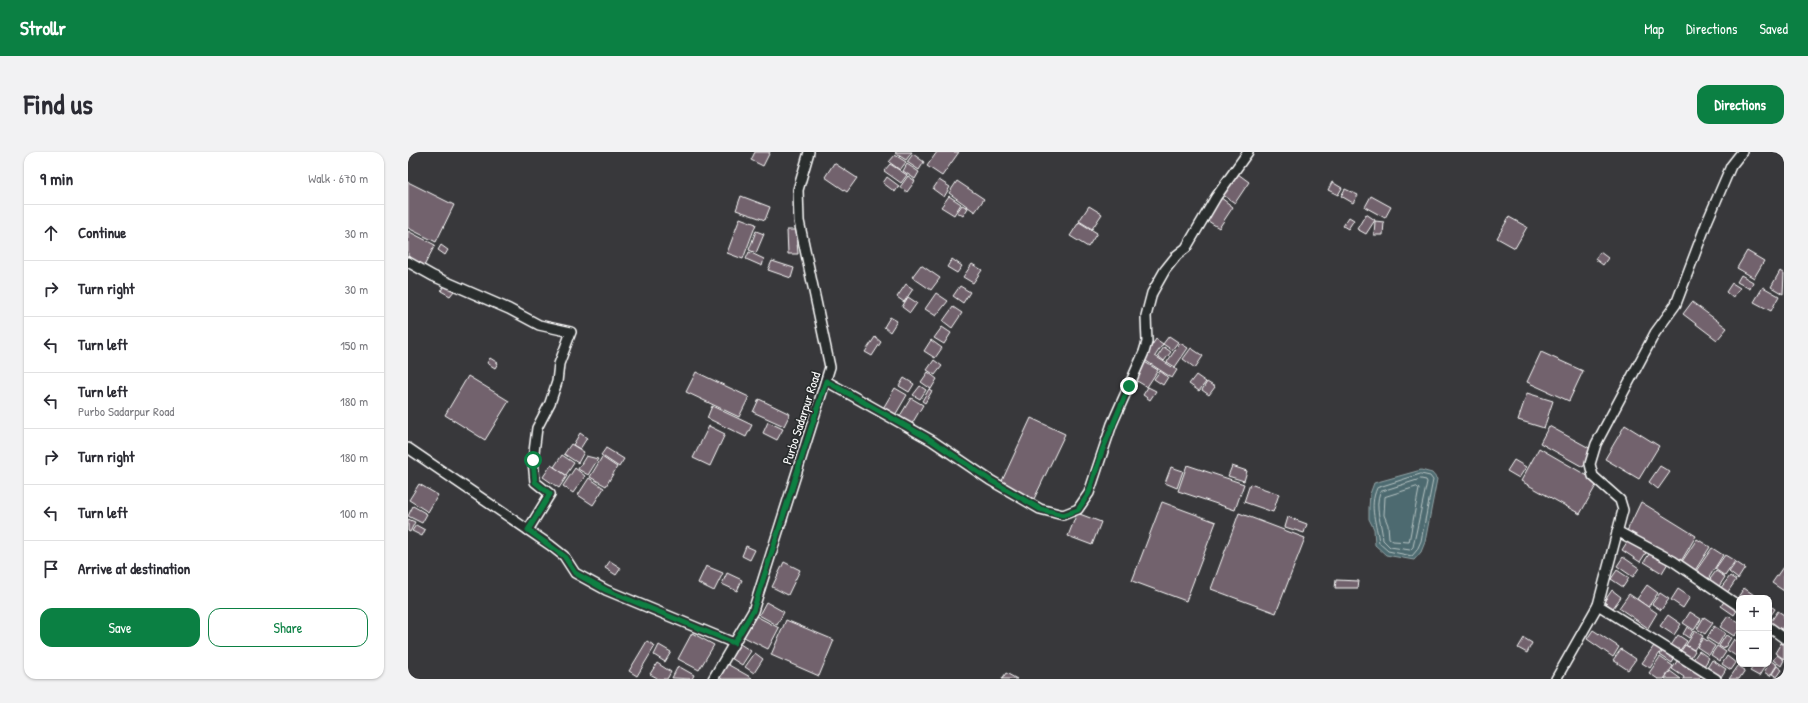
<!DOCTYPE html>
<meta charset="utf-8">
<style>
:root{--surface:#fff;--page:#f2f2f3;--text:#2b2b33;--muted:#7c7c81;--line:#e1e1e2;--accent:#0b8043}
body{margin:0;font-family:"Patrick Hand",sans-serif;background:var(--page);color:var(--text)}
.controls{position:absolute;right:12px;bottom:12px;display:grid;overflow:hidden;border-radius:8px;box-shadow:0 1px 3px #0004}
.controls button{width:36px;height:36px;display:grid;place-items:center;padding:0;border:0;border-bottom:1px solid var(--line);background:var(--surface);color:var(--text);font:20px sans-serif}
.stop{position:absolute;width:12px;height:12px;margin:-9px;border:3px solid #0b8043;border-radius:50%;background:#fff}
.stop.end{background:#0b8043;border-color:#fff;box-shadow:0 1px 4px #0008}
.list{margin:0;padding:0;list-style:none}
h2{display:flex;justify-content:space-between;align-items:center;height:52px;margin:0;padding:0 16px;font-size:17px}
h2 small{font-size:13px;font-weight:400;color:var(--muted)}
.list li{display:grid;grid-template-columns:26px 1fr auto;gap:12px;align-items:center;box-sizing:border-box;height:56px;padding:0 16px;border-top:1px solid var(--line)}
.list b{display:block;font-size:15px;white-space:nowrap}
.list p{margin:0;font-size:13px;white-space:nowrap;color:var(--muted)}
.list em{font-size:13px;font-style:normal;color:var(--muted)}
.actions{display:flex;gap:8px;padding:12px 16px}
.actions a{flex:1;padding:9px 0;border:1px solid var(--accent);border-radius:12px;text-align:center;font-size:14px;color:var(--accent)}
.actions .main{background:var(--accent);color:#fff}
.icon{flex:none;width:22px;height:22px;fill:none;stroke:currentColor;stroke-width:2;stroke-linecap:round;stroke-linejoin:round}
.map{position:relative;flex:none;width:1376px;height:527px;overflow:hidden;border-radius:12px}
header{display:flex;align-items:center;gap:24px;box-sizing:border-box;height:56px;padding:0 20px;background:var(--accent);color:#fff}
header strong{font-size:19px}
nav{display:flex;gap:22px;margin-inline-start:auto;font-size:14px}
.intro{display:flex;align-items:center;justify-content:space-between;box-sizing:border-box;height:96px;padding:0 24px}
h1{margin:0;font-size:28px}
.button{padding:10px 18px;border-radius:12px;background:var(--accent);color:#fff;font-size:14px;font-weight:700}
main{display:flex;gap:24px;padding:0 24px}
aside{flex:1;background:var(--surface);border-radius:12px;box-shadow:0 1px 3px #0004}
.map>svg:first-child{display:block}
.water{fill:#4d6b6f;stroke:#94a6a9}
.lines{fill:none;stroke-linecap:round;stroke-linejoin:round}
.shore{stroke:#b8c4c5;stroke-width:1}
.building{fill:#72626d;stroke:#fff}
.minor-casing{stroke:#fff;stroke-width:12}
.minor{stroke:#2a2d2e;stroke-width:9}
.route{stroke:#0b8043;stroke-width:5}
.labels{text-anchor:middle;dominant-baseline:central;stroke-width:3.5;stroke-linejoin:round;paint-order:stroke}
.street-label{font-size:13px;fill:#fff;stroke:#2a2d2e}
</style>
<header>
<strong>Strollr</strong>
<nav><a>Map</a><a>Directions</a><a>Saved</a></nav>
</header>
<div class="intro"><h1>Find us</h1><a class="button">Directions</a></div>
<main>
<aside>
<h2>9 min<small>Walk · 670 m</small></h2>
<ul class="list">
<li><svg class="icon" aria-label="ahead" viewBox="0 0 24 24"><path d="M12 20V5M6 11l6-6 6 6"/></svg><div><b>Continue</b></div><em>30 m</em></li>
<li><svg class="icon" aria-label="right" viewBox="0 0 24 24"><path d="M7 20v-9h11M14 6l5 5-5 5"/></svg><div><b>Turn right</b></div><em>30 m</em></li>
<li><svg class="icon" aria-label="left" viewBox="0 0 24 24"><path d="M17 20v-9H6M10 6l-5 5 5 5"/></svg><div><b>Turn left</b></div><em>150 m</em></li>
<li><svg class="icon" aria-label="left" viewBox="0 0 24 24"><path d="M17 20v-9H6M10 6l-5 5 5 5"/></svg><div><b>Turn left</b><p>Purbo Sadarpur Road</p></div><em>180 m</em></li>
<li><svg class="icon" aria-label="right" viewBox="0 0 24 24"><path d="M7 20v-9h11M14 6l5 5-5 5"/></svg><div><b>Turn right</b></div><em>180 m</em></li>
<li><svg class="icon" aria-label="left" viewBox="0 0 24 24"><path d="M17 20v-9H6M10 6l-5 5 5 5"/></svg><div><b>Turn left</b></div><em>100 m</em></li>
<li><svg class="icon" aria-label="arrive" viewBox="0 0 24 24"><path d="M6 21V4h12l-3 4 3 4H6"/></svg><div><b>Arrive at destination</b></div></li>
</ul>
<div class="actions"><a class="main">Save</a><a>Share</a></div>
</aside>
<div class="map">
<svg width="1376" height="527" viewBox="0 0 1376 527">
<rect width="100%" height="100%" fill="#38383b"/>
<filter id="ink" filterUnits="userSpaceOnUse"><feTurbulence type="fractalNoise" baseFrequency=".025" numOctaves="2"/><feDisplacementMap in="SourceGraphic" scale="8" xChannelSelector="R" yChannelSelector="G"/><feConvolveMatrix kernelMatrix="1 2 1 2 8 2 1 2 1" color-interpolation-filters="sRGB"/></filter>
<g filter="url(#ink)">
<path class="water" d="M1013,318L1024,321L1029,327L1017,390L1013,400L1006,408L978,403L967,393L966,377L961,367V356L962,342L966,331Z"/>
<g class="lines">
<g class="shore">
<path d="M1013,322L1022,324L1025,328L1013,389L1009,398L1004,404L980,399L971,391C969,371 960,356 969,336Z"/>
<path d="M1013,327L1018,328L1019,330L1005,395L1002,398L982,395L975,388C974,372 966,356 972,340Z"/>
<path d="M1009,335L1011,337L1001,390L985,389L981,386L980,373L976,363L977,345Z"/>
</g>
</g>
<g class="building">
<path d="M347,0H362L355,14L343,8Z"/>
<path d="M488,0H504L498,8L487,1Z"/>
<path d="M529,0H551L534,24L519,14Z"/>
<path d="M505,2L516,10L511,18L499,10Z"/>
<path d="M487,3L498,10L492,18L481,10Z"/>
<path d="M426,11L449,26L439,40L417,25Z"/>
<path d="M482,12L499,23L493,31L476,19Z"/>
<path d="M499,12L511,20L507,27L495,19Z"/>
<path d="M830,22L841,30L827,51L815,43Z"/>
<path d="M500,24L507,29L499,40L492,35Z"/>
<path d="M479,25L491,34L487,40L475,31Z"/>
<path d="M531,28L542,35L536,45L525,37Z"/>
<path d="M549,29L576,47L567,60L541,41Z"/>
<path d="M0,30L46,53L28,90L0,76Z"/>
<path d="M924,30L934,36L930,43L920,38Z"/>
<path d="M937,37L950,43L945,51L933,44Z"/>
<path d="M333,44L362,55L357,68L328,58Z"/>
<path d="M541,44L553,52L546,63L533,55Z"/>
<path d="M963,44L983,55L977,66L957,55Z"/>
<path d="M812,45L825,55L811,76L797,67Z"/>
<path d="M554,53L560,56L555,64L549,60Z"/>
<path d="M681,54L694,62L684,77L671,69Z"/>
<path d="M958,62L967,68L958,82L949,77Z"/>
<path d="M941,65L946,68L940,77L935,74Z"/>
<path d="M1101,65L1119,75L1107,96L1089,86Z"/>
<path d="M332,66L348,72L335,107L319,101Z"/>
<path d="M967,69L976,70L975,83H966Z"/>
<path d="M671,70L689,81L680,95L662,84Z"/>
<path d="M379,78H388L390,102H380Z"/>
<path d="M0,79L27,93L16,114L0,106Z"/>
<path d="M348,79L356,82L348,101L341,98Z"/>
<path d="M33,93L40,98L37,103L30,98Z"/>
<path d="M1339,99L1356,109L1346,126L1329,116Z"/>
<path d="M341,100L356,107L354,114L338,107Z"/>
<path d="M1192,100L1200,106L1195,113L1187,107Z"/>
<path d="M544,107L554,114L549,121L539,115Z"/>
<path d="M364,109L386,116L383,126L360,118Z"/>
<path d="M564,112L574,118L565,131L555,125Z"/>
<path d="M513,113L532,126L523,138L504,125Z"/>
<path d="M1372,119L1376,122L1375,142L1363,135Z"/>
<path d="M1333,123L1345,130L1342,137L1329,130Z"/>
<path d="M1324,131L1332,136L1325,146L1318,140Z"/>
<path d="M498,132L505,137L496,150L489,145Z"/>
<path d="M36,133L46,139L42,144L33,139Z"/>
<path d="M552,134L562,140L555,151L545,144Z"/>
<path d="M1355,135L1371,144L1363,159L1346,150Z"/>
<path d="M528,141L540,149L528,164L517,157Z"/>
<path d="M500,145L509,151L502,161L494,155Z"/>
<path d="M1284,150L1319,176L1309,188L1275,162Z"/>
<path d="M545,155L554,161L544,176L535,169Z"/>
<path d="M482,165L489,169L482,180L476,175Z"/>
<path d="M534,175L543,181L536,192L526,186Z"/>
<path d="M761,184L770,190L764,198L755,192Z"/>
<path d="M467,185L473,190L464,204L457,200Z"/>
<path d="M748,187L755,192L747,204L769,218L764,226L735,207Z"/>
<path d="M523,188L534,196L527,206L516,199Z"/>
<path d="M772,191L780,196L767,215L759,210Z"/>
<path d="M756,195L763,200L756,209L750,204Z"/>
<path d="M783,196L795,204L787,216L775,207Z"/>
<path d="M1133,200L1175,219L1161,249L1119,230Z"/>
<path d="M82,206L90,211L87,216L79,211Z"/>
<path d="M526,208L534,214L527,223L519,218Z"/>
<path d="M735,209L750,218L739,235L724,226Z"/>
<path d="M752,219L760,225L755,233L746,227Z"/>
<path d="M288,220L341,245L331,265L278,240Z"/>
<path d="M520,220L529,227L523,237L513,230Z"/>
<path d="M788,223L798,230L791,239L781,232Z"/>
<path d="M60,224L101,249L77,288L37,263Z"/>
<path d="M496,226L506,232L501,240L491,234Z"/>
<path d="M799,230L807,235L801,243L794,238Z"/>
<path d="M512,234L518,238L512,247L505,243Z"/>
<path d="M740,235L748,239L742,248L735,243Z"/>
<path d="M487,236L499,243L486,265L474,258Z"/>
<path d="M521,237L524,239L517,251L514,249Z"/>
<path d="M1119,241L1145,249L1136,276L1110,268Z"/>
<path d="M503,246L515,253L502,275L490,267Z"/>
<path d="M351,247L382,262L376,274L345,260Z"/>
<path d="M304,254L344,273L338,285L299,266Z"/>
<path d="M623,266L657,282L626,347L593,331Z"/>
<path d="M360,270L375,277L369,288L355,281Z"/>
<path d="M1217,273L1251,294L1231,327L1197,307Z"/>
<path d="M301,274L317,282L302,314L285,306Z"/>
<path d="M1141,274L1185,298L1175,315L1132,291Z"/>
<path d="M172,281L179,286L172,297L165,293Z"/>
<path d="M163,292L176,300L170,311L156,302Z"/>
<path d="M198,296L216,307L211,315L193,303Z"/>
<path d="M1131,296L1190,330L1172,362L1113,329Z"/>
<path d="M154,303L166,311L158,323L146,315Z"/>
<path d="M178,304L190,307L180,323L170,317Z"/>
<path d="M194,305L209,315L198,334L182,325Z"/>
<path d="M1106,308L1118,315L1111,326L1099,319Z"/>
<path d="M143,313L159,324L151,336L135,325Z"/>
<path d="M779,313L836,332L827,358L770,339Z"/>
<path d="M824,314L839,319L836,329L820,324Z"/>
<path d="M1252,314L1262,320L1250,337L1241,330Z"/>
<path d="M763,315L775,319L769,336L757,331Z"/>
<path d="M167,316L177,324L165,341L155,334Z"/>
<path d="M181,326L196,336L185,353L170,343Z"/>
<path d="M11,332L30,343L20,360L1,348Z"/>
<path d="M842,332L871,342L865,360L836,350Z"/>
<path d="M754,350L808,370L778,449L724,429Z"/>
<path d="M1233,350L1288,384L1272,411L1219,379Z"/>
<path d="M5,354L19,362L14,371L0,364Z"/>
<path d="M669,361L693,370L684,393L660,384Z"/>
<path d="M831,361L897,386L868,461L803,437Z"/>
<path d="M880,365L899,372L896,381L877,375Z"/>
<path d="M0,367L7,370L2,380L0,379Z"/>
<path d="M8,373L17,378L14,384L4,379Z"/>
<path d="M1221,387L1239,399L1232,410L1214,398Z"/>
<path d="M1289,387L1302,395L1286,420L1273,411Z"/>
<path d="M338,394L347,398L342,408L334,404Z"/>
<path d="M1304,396L1315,403L1300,427L1288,419Z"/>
<path d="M1243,399L1260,411L1254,421L1236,410Z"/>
<path d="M1317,403L1327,409L1317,424L1307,417Z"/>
<path d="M1215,405L1231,416L1225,425L1209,414Z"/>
<path d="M202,409L213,416L208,423L197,416Z"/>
<path d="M376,410L392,418L380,443L364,435Z"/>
<path d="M1328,410L1337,416L1330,427L1321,420Z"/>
<path d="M298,414L315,421L306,439L290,431Z"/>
<path d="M1375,415H1376V439L1364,431Z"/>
<path d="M1209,418L1221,426L1215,435L1203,427Z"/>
<path d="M1308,419L1317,425L1310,436L1300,430Z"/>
<path d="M319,421L334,428L329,439L314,432Z"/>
<path d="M1322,424L1328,428L1319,441L1312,437Z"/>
<path d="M928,428L951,429L950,436H927Z"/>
<path d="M1239,433L1250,441L1240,455L1229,447Z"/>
<path d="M1336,436L1349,445L1348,446H1331V450L1328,448Z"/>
<path d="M1270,437L1282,445L1275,456L1263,448Z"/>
<path d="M1204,438L1213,445L1205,456L1196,450Z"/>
<path d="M1252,441L1261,447L1253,458L1244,452Z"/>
<path d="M1221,442L1249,461L1240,476L1211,456Z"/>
<path d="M1317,448L1330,457L1326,463L1313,454Z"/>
<path d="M358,450L376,460L369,473L351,463Z"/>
<path d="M1361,453L1367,457L1361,466Z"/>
<path d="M1370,459L1376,463V473L1372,479L1361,472Z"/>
<path d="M1282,460L1293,467L1286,478L1275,471Z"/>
<path d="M1260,463L1273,472L1266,483L1252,474Z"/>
<path d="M348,464L371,476L360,497L336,485Z"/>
<path d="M1320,464L1331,471V478L1326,484L1312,475Z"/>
<path d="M1296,465L1305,471L1297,482L1289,477Z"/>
<path d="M378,468L426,488L411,524L363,503Z"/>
<path d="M1306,474L1317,481L1310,493L1299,486Z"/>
<path d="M1279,475L1285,479L1281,486L1275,482Z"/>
<path d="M1185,478L1211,495L1205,505L1179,487Z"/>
<path d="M1287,479L1295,484L1286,498L1278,493Z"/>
<path d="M284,481L306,493L291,518L270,507Z"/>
<path d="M1270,483L1279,489L1270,501L1262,495Z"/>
<path d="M1318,483L1323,486L1316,497L1311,494Z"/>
<path d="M1116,486L1124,491L1119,501L1110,496Z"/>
<path d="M1295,486L1307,494L1301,503L1289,495Z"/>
<path d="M1326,487L1331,491V506L1319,498Z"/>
<path d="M239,489L247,494L229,524L221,519Z"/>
<path d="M1248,491L1255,496L1242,516L1234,511Z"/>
<path d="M1373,491L1376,493V507L1367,501Z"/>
<path d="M332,492L343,499L334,513L323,506Z"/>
<path d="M251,493L263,500L257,510L246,503Z"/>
<path d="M1277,493L1287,499L1281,508L1271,502Z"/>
<path d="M1309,494L1318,500L1312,509L1303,503Z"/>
<path d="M1213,497L1228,507L1220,518L1205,508Z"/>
<path d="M1256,497L1268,504L1264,511L1252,503Z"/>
<path d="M1291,499L1301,506L1295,516L1284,509Z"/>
<path d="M347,501L355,507L346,521L337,515Z"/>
<path d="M1369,503L1376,508L1373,514L1365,508Z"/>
<path d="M1319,504L1328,511L1323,518L1314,512Z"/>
<path d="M1252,505L1265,514L1256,527H1250L1241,521Z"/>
<path d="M1271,506L1295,522L1291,527H1275L1276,525L1264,517Z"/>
<path d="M1304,508L1318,517L1313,525L1299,516Z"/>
<path d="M1363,509L1369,513L1362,524L1356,520Z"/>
<path d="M249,511L263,520L259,527H251L242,522Z"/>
<path d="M319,512L344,526L343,527H314L311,525Z"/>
<path d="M1347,512H1353L1357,514L1351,524L1342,519Z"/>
<path d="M270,514L286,523L284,527L264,526Z"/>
<path d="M1330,514L1337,518L1331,527H1321Z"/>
<path d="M1369,514L1374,518L1369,525L1364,522Z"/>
<path d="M1262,519L1273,527H1257Z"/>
<path d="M598,521L609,527H594Z"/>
</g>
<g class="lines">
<defs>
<g id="minor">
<path d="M0,110L25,124L101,157L131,173L163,180L151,212L149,230L142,251L129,276L125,308L127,330L142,342L120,378"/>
<path d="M418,229L523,288L582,328L632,357L655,363L670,357L681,341L704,272L736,200L739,190L738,164L744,141L757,118L769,103L778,96L808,45L840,0"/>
<path d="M0,296L142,393L156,404L167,421L198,438L326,491"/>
<path d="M1209,379L1265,409L1331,454"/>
<path d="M1190,453L1308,527"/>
<path d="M1361,475L1376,486"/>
<path d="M305,527L345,459L422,215L391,69L390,38L401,0"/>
<path d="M1148,527L1190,453L1215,358L1212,348L1185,324L1182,312L1188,292L1247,181L1268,152L1299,70L1323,14L1334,0"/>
</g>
</defs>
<use href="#minor" class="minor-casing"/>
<use href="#minor" class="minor"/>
</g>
</g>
<g class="lines" filter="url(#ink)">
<path class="route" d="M125,308L127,330L142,342L120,378L156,404L167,421L198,438L326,491L345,459L418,229L523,288L582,328L632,357L655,363L670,358L681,341L694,299L721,234"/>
</g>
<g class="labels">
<g class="street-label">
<text transform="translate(393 266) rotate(-72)">Purbo Sadarpur Road</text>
</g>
</g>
</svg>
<div class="controls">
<button>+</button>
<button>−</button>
</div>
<div class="stop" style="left:125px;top:308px"></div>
<div class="stop end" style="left:721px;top:234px"></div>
</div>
</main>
